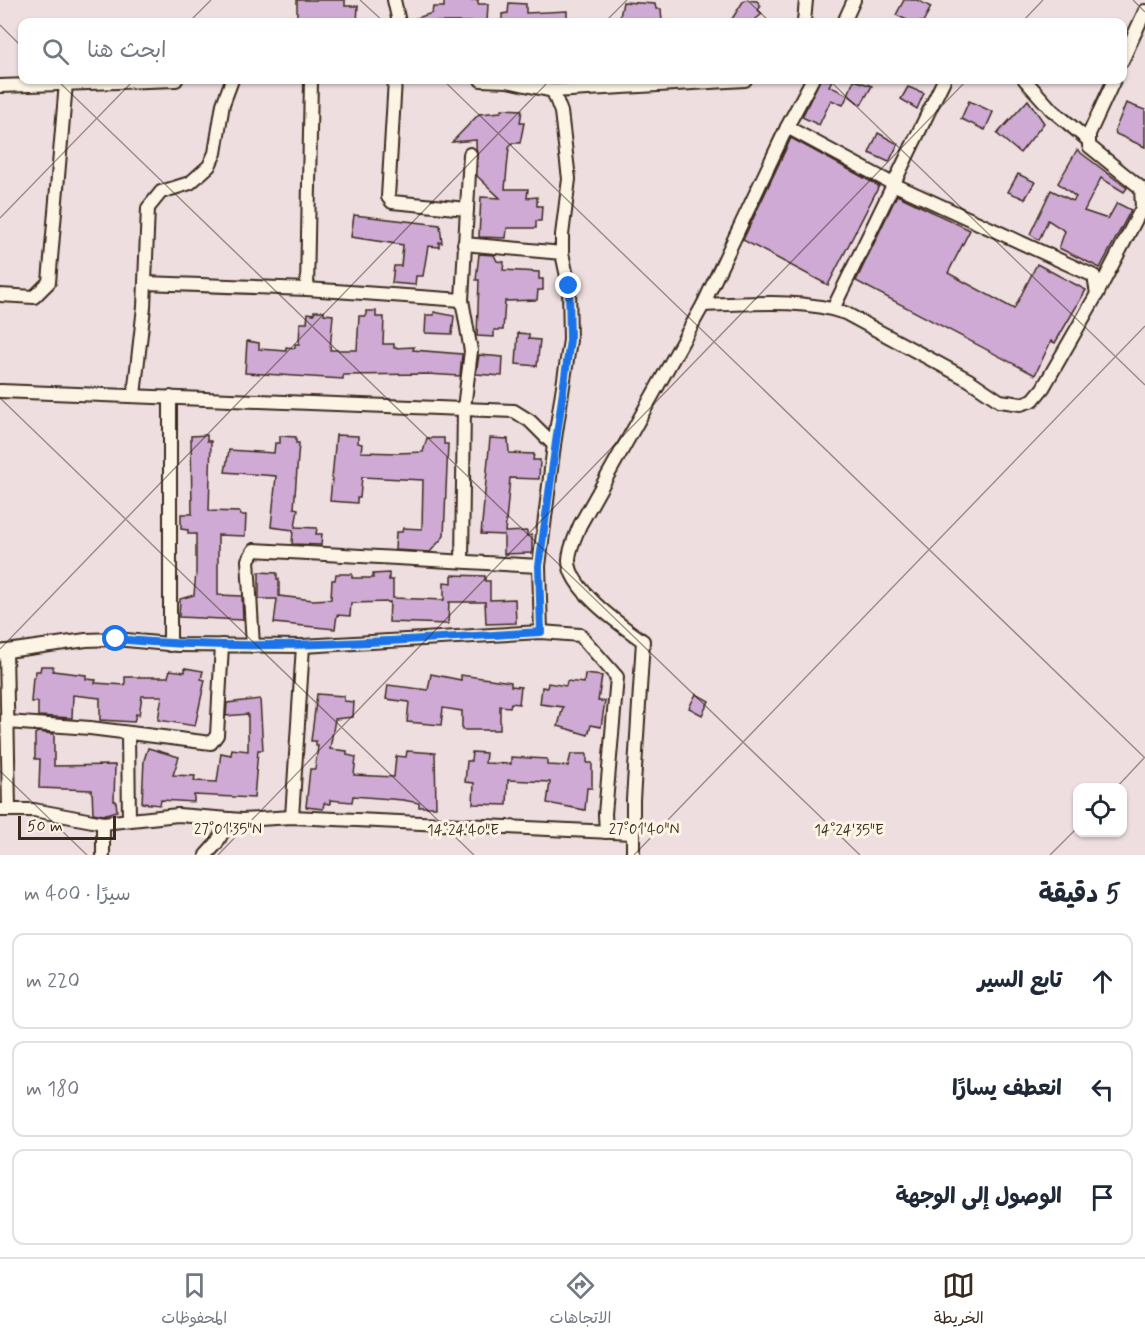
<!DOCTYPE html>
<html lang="ar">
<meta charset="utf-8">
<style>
:root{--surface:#fff;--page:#f2f2f3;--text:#1f2937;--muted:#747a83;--line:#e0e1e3;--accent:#3b2a1e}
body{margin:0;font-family:Mynerve,"Playpen Sans Arabic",sans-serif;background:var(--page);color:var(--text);direction:rtl}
.controls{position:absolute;right:18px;bottom:18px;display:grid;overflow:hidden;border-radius:12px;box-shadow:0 2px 4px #0004}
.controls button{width:54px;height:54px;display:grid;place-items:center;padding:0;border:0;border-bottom:2px solid var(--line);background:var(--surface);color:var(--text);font:30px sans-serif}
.scale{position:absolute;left:18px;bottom:15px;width:98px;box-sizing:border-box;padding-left:6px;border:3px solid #3b2a1e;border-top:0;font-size:16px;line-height:21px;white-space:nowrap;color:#3b2a1e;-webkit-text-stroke:4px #fcf5e5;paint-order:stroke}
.stop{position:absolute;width:18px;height:18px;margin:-14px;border:4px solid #1a73e8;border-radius:50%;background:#fff}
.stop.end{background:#1a73e8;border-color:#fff;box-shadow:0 2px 6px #0008}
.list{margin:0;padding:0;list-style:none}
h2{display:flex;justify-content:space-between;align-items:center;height:78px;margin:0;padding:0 24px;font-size:26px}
h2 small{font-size:20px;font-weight:400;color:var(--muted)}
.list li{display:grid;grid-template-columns:39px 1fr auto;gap:18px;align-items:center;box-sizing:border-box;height:96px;margin:0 12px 12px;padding:0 12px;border:2px solid var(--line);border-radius:12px}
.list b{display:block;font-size:22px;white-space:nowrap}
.list em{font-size:20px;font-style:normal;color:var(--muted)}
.icon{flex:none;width:33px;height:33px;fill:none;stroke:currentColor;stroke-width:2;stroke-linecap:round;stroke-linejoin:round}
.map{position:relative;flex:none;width:1145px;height:855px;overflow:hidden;direction:ltr}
.search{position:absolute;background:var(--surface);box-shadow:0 2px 4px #0004;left:18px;right:18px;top:18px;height:66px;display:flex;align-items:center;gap:15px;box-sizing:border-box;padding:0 21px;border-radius:12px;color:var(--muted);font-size:22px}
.sheet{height:402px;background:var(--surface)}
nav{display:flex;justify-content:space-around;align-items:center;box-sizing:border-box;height:84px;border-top:2px solid var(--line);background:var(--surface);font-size:16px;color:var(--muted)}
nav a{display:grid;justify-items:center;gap:3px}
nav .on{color:var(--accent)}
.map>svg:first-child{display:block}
.building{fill:#ceaad4;stroke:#3b2a1e;stroke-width:1.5}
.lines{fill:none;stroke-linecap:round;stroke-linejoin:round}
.street-casing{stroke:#3b2a1e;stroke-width:16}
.street{stroke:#fcf5e5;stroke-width:12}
.route{stroke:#1a73e8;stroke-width:8}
.ticks{fill:none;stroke:#3b2a1e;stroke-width:1.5;stroke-opacity:0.45}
.ticks-label{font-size:15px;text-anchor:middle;fill:#3b2a1e;stroke:#fcf5e5;stroke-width:6;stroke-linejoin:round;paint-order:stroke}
</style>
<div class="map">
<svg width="1145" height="855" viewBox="0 0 1145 855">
<rect width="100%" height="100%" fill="#eedee0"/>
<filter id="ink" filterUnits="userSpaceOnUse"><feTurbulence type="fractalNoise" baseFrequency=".0167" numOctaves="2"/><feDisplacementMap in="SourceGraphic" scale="12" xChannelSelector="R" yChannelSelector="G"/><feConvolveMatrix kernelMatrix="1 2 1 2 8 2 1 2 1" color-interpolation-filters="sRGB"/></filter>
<g filter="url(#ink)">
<g class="building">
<path d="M297,0H345V6H358L357,22H297Z"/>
<path d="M444,0H478V4H488L487,22H411V20L432,13L433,7H444Z"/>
<path d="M744,0L757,1L761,6L758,10L762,14L752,22H730Z"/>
<path d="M904,0H917L931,7L923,22H911L896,15Z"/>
<path d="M623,2L655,4L656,9H661L662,22H619Z"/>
<path d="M509,3L526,4V13L567,11V22H502V14L508,13Z"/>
<path d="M820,80H832L829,86L848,95L843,105L831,100L819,125L802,117Z"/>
<path d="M854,80L872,86L861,105L848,95Z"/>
<path d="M908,87L924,93L917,109L901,99Z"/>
<path d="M1028,100L1044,123L1020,153L997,134Z"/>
<path d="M969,101L993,112L985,130L961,119Z"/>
<path d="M1126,103L1145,110V147L1116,134L1115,130Z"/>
<path d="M502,109L522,110L520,123H524L520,143H512L509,148L505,189H528L527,198L537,197V206H542L541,221H536V228H507L506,238L479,237L481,197L500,198L477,176L476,140L452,142L479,114L501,112Z"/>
<path d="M878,133L898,144L889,162L869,153Z"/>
<path d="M791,138L879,186L828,285L743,240Z"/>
<path d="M1077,150L1127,188L1124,192L1101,178L1084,211L1108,219L1117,203L1131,210L1100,268L1059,248L1065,231L1048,220L1039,240L1030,234L1051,190L1073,201L1076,197L1058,183Z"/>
<path d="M1018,174L1035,182L1025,199L1008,192Z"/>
<path d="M897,195L970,230L948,273L1014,309L1037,264L1086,290L1055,343L1051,341L1035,375L856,281Z"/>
<path d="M354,215L440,225L442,243L439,242V247L428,246L423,276H416L415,285L392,283L394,266H401L403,245L351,237Z"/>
<path d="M479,254L494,255L497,261L504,262L503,270L539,272V279H543V290H538L537,300L505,301L503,330H494V337L477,336L479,280H476Z"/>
<path d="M314,311H324V314L333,315L330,350H357L359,316H366V311H376V317H384L383,344H394V348L414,347L413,350L462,354L460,376L427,374L343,375V379L245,373L247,341L259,343V349L286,351V347L295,348V344H299L300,323H307L308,313L314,314Z"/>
<path d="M434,312L454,316L452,334L425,333L426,315H434Z"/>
<path d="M518,333L529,334V339L540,340L537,366L516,364Z"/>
<path d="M479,355L503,357L502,376L476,374Z"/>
<path d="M207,435V441H211L209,511L240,512V515H246L245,536L218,535V595L242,596L243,620L179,617L180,599L194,595L196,572V534H188V530L181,529V514H192L191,436Z"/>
<path d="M336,435L358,436V443L362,444L361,452L397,453L423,452L427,438H444V444H448L444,536L430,552L395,550L396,532H402L403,528L422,529L423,480L362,477L360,498H357V503L330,501Z"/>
<path d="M280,436L296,437V443H299L294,508L298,509L295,527L317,528L316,534H322L321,545L292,544L293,530L271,527L276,476L225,472L229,450L274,453L275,443H280Z"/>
<path d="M490,438L508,439L509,453L534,454L533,460H540L539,479L510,478L505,532L527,531V536L532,535V553L504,554V535L481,534Z"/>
<path d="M259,572L277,573V579H279V596L313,600L331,599L332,580H335L336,574H352V578H373V574L389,573V580H393V598L444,600V582L452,583V575L485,576V581H490V600L515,599L516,623L486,624L485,602H449L448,624L389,622L390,602L351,603L350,616L337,615L335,629L274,623L277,599H259Z"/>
<path d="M41,666H53V671L86,675V679L96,680L95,683L125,685V677H168L170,670L185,672V668L203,671L201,679L205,680L195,726L158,720L162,696H142L139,715L136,714L134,722L100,720V698L73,695L72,718L38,716V702H31L33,677H35L36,671H40Z"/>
<path d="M431,674L461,680V675L511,682V686L521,687L519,704L511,703L510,707L500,706V730H462V711L443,708L441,725L407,722L409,702L386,699L388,685L428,690Z"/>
<path d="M585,674L602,676L598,701H605L601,727L591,725L588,735L558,726L563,707L540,704L542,687L547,688L548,683L566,686L567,681L584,683Z"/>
<path d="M317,694L344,696V701L354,702L353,717L335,719L330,749L347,751V755L356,757L354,775L394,777L396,756L406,757L407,751L435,753L436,807H419V803L403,800L353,796L352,802L330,800V804L324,803L323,809L306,807L310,769H315L318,746H316V741H311Z"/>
<path d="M696,694L709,701L702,715L689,708Z"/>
<path d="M260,699L263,750H258L254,798L194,795V802L161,800L160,805L142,803L144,760L148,748L179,757L173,775L195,776L194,781L217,782L221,753L231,755L232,749L248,751V714L226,716L227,703Z"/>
<path d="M38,732L54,734V766L115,765L114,801H116L117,811L103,815L93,813L92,790L39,788L40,759H35V734Z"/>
<path d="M472,752L486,753L485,763L511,764V757L547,759V765L568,766L571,754H587V763H592V788H587L585,810L547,803L550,782L508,780L507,805L473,804L474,783L465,782L467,761H471Z"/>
</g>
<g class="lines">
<defs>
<g id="street">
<path d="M394,0L399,22"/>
<path d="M804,22L806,0"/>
<path d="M844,22L854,0"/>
<path d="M1122,61L1145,11"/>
<path d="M395,80L388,197L392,202L467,209"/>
<path d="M1025,80L1051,109L1088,140"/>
<path d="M0,86L176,80"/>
<path d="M553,91L745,80"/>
<path d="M787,127L893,184L1094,276L1097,294L1142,208L1141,188L1089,146V134L1114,80"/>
<path d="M464,244L562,253"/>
<path d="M145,283L307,289L462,300L470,154"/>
<path d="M307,289L311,80"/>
<path d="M0,295L34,297L49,282L66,83"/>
<path d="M703,305C750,304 800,298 845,313L969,380L1000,401L1021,404L1033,400L1043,388L1097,294"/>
<path d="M833,309L944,80"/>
<path d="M0,391L514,411L530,421L554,445L570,340L569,286L562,253V235L569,179L561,112L553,91L507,81L481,80"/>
<path d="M134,395L144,307L148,208L161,192L190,183L209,166L215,153L223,104L232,80"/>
<path d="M462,561L464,408L471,351L462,300"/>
<path d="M541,632L539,566L554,445"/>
<path d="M170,645V397"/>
<path d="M253,646L248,560L254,550L539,566"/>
<path d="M6,651L9,809"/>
<path d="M0,652L86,640L116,639L178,645L303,646L541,632L580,635L617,677L605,814L606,832"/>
<path d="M7,722L90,728L211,743L217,735L222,645"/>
<path d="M128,733L129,820"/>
<path d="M0,810H34L103,823L178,815L242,820L292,817L632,833"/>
<path d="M292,817L303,646"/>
<path d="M103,823V855"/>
<path d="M206,855L216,844L230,819"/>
<path d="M633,855V800L643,641C622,626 568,589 569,560C569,549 576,535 580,525L703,305L787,127L812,80"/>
</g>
</defs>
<use href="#street" class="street-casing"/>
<use href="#street" class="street"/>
</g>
</g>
<g class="lines" filter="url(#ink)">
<path class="route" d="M116,639C257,653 399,640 541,632L539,566L570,340L569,286"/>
</g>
<path class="ticks" d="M360,0L384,22M747,0L770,22M1133,0L1145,12M189,22L211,0M605,22L627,0M1022,22L1043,0M0,25L22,47M57,80L860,855M443,80L1145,758M829,80L1145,385M0,218L134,80M0,398L474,855M0,649L550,80M0,771L87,855M1116,788L1145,757M218,855L967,80M634,855L1145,326M1050,855L1078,827"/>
<g class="ticks-label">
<text x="228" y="834">27°01'35"N</text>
<text x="644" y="834">27°01'40"N</text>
<text x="463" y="835">14°24'40"E</text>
<text x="849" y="835">14°24'35"E</text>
</g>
</svg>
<div class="controls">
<button><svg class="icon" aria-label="locate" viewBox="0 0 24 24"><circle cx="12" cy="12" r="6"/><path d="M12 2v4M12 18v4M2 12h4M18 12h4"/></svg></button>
</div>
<div class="scale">50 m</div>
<div class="stop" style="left:116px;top:639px"></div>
<div class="stop end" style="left:569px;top:286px"></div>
<div class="search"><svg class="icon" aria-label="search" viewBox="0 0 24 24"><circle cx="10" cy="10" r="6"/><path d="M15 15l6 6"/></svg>ابحث هنا</div>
</div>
<section class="sheet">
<h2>5 دقيقة<small>سيرًا · 400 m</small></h2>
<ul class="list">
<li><svg class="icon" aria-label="ahead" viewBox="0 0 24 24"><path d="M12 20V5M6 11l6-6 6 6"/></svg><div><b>تابع السير</b></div><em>220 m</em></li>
<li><svg class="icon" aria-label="left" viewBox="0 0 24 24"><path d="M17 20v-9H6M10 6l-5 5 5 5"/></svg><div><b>انعطف يسارًا</b></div><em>180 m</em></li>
<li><svg class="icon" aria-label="arrive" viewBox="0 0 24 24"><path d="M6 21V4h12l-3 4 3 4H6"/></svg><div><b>الوصول إلى الوجهة</b></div></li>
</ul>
</section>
<nav>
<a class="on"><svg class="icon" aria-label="map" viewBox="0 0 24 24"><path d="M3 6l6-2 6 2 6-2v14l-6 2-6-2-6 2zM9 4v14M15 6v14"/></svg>الخريطة</a>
<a><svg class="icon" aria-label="directions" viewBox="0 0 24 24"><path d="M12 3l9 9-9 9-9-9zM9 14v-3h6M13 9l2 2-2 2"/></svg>الاتجاهات</a>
<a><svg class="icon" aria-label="saved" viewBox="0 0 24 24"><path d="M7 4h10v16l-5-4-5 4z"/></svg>المحفوظات</a>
</nav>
